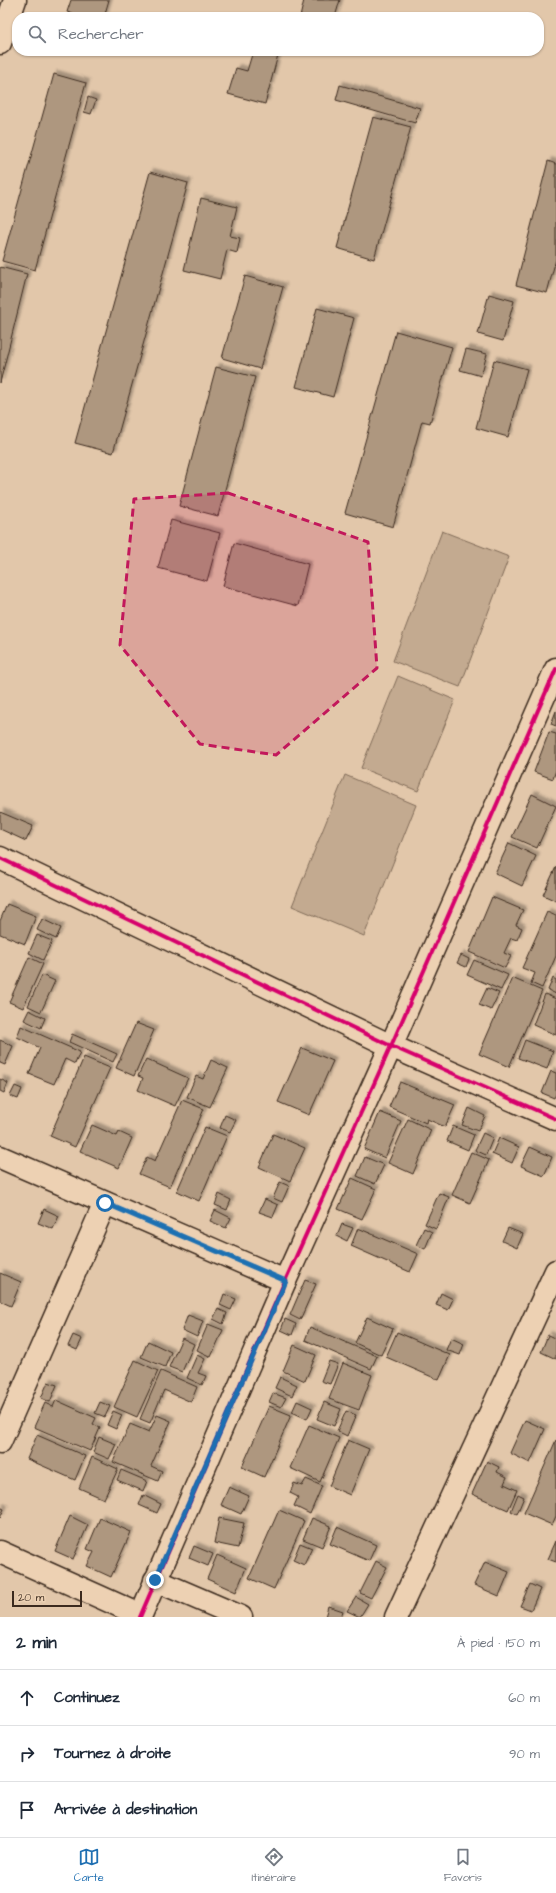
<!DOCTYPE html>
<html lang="fr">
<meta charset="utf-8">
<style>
:root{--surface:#fff;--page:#f2f2f3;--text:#1f2937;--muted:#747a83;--line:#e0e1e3;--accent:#1f6fb2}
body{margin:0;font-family:"Architects Daughter",sans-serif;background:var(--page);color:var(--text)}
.scale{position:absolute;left:12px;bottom:10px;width:70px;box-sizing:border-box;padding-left:4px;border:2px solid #3b2a1e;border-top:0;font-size:11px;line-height:14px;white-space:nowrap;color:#3b2a1e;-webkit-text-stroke:3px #edd1b3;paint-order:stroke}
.stop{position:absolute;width:12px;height:12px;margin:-9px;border:3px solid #1f6fb2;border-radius:50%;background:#fff}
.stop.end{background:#1f6fb2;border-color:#fff;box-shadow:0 1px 4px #0008}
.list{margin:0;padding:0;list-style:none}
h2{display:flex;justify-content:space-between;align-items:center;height:52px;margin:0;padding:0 16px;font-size:17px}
h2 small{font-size:13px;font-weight:400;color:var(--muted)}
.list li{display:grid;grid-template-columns:26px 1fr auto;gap:12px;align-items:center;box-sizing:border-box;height:56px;padding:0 16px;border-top:1px solid var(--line)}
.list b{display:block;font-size:15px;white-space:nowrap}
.list em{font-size:13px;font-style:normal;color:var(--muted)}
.icon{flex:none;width:22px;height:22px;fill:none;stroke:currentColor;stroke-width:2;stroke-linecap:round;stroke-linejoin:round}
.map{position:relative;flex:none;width:556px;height:1617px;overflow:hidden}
.search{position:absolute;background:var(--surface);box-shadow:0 1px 3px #0004;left:12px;right:12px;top:12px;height:44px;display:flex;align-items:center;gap:10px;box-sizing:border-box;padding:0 14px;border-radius:16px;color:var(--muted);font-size:15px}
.sheet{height:220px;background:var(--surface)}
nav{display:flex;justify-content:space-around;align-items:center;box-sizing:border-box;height:56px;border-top:1px solid var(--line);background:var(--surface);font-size:11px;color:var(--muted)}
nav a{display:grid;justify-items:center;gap:2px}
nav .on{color:var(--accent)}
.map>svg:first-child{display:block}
.green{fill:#c3aa90;stroke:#7f6a57}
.building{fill:#ae977f;stroke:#3b2a1e;filter:url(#shadow)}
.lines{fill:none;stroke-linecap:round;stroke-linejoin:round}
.minor-casing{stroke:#3b2a1e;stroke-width:25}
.tertiary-casing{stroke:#3b2a1e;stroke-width:25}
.minor{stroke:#edd1b3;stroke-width:22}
.tertiary{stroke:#edd1b3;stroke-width:22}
.cycleway-casing{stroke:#edd1b3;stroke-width:6}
.cycleway{stroke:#d6006c;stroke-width:4}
.route{stroke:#1f6fb2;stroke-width:5}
.marked{fill:#c2185b;fill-opacity:0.2;stroke:#c2185b;stroke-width:3;stroke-dasharray:8 5;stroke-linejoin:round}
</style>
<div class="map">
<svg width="556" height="1617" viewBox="0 0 556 1617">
<defs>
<filter id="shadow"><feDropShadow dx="3.5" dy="-3.5" stdDeviation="1" flood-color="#0004"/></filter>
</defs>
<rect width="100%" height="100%" fill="#e2c7aa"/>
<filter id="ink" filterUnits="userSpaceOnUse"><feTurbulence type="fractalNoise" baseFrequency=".025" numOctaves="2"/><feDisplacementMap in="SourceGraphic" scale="8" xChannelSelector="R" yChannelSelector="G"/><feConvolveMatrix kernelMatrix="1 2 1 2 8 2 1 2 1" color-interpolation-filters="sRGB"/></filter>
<g filter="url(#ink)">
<g class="green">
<path d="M442,531L509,557L460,687L393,661Z"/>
<path d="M398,676L455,700L418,791L361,768Z"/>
<path d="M345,775L416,805L364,936L292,906Z"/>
</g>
<g class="building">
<path d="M71,0H109L104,17H82L67,12Z"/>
<path d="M304,0H340L335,17H300Z"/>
<path d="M253,51H279L265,104L228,94L236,68L247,71Z"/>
<path d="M54,74L86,83L35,270L2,261Z"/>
<path d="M340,85L420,108L415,123L336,100Z"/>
<path d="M88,97L96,100L91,114L84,112Z"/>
<path d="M373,117L411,127L374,259L337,248Z"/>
<path d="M548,161L556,164V259L547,293L516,285Z"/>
<path d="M150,172L188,183L113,453L75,443Z"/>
<path d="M201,198L237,207L230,236L240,238L237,253L227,250L220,279L184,270Z"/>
<path d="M0,267L27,274L0,383Z"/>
<path d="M245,276L283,287L260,369L222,358Z"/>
<path d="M489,294L514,301L503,341L478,334Z"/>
<path d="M317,308L354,318L333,397L296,387Z"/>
<path d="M396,331L452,347L430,423L422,421L393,527L345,513Z"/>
<path d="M466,349L487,354L481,376L460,370Z"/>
<path d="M494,360L527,369L508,437L476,428Z"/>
<path d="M216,367L255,377L218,516L179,506Z"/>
<path d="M171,520L220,533L207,581L158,568Z"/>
<path d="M234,543L308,564L298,606L223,586Z"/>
<path d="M556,711V726L551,724Z"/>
<path d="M549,732L556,734V770L553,779L534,772Z"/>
<path d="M532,794L556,806L537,848L512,837Z"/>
<path d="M0,812L33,826L26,841L0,829Z"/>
<path d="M509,843L536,856L522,886L495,873Z"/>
<path d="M556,867V901L543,895Z"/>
<path d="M492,897L523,910L516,925L522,928L517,940L511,938L504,953L511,956L505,968L469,952Z"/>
<path d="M7,904L36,916L25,944L0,934V921Z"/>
<path d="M547,912L556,916V956L542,988L531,983L535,973L522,968Z"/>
<path d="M42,919L61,928L56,939L37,930Z"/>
<path d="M37,935L52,941L43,960L29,953Z"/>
<path d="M461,955L469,959L466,967L457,963Z"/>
<path d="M29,957L43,964L23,1008L9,1002Z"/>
<path d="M474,960L508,975L501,990L467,975Z"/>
<path d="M42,975L55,981L41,1012L28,1006Z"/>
<path d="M512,978L542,991L509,1067L479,1054Z"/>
<path d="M553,978L556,980V994L548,990Z"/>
<path d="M487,988L499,993L491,1010L479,1005Z"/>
<path d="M545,994L556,999V1035L533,1025Z"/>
<path d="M29,1010L45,1018L41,1028L24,1020Z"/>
<path d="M136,1023L154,1030L134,1076L116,1068Z"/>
<path d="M21,1026L80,1052L75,1064L65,1059L54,1084L29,1074L40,1048L17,1037Z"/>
<path d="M72,1034L117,1054L113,1062L69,1042Z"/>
<path d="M0,1040L13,1046L5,1065L0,1063Z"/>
<path d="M525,1040L553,1051L547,1069L518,1058Z"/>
<path d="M302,1048L333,1061L309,1115L278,1102Z"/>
<path d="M84,1057L110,1068L75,1147L50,1136Z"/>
<path d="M146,1059L188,1078L175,1106L138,1090L143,1078L138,1076Z"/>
<path d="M211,1060L228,1068L210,1107L187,1097L196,1076L203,1079Z"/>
<path d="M551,1071L556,1073V1094L554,1098L542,1093Z"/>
<path d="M0,1079L8,1083L4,1093L0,1091Z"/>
<path d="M400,1082L455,1105L445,1127L427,1119L426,1123L389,1107Z"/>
<path d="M15,1086L22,1089L18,1099L10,1096Z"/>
<path d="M182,1100L204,1109L170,1187L139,1174L147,1157L155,1161Z"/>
<path d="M469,1108L485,1116L478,1131L462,1125Z"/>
<path d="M380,1112L401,1121L385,1158L364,1149Z"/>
<path d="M225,1115L236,1120L230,1132L220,1128Z"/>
<path d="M408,1119L431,1130L413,1174L388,1163Z"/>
<path d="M92,1125L117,1136L119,1132L132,1138L119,1168L80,1151Z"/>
<path d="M453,1126L474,1135L468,1150L447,1141Z"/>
<path d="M205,1127L227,1136L199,1201L177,1191Z"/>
<path d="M483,1133L493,1138L486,1155L475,1150Z"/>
<path d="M273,1134L305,1148L290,1181L259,1167Z"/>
<path d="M499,1138L519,1147L512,1163L492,1154Z"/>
<path d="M530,1147L552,1157L544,1176L521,1166Z"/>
<path d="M471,1152L489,1160L470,1203L452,1195Z"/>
<path d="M365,1157L384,1165L375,1184L357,1176Z"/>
<path d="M352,1178L376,1189L362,1219L338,1209Z"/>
<path d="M280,1182L289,1186L282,1202L273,1198Z"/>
<path d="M439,1193L449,1197L436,1229L425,1224Z"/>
<path d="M219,1194L231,1200L227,1210L215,1205Z"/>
<path d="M265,1199L278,1205L273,1217L259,1212Z"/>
<path d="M44,1209L59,1216L53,1229L38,1223Z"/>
<path d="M215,1210L231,1218L226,1228L210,1221Z"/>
<path d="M342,1224L353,1228L347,1241L337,1236Z"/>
<path d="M358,1228L418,1254L410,1272L351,1246Z"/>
<path d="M424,1228L432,1232L425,1249L416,1245Z"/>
<path d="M508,1228L523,1234L517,1248L502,1241Z"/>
<path d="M0,1273L21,1282L11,1306L0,1301Z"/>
<path d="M305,1280L316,1284L300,1320L290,1315Z"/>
<path d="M441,1293L453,1299L448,1310L436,1305Z"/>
<path d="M224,1294L236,1299L231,1310L220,1305Z"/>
<path d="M218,1309L227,1313L223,1324L213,1319Z"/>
<path d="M188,1315L203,1321L197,1337L182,1330Z"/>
<path d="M367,1317L393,1329L381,1355L355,1343Z"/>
<path d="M285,1319L296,1324L292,1335L281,1330Z"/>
<path d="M208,1324L223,1330L211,1357L197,1350Z"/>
<path d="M310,1327L377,1356L371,1369L305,1340Z"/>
<path d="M397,1332L450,1355L439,1380L386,1357Z"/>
<path d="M73,1335L82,1339L77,1350L68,1346Z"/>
<path d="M548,1335L556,1339V1359L541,1352Z"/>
<path d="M182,1338L194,1344L182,1372L169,1367Z"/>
<path d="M451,1338L464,1344L460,1355L446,1350Z"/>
<path d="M148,1341L171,1352L165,1367L141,1357Z"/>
<path d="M294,1345L316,1355L305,1381L283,1371Z"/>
<path d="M197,1355L205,1359L198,1373L206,1376L202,1385L187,1378Z"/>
<path d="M135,1360L158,1371L137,1417L114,1407Z"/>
<path d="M329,1361L338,1364L330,1384L321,1381Z"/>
<path d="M343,1363L372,1375L359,1410L329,1399Z"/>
<path d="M161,1371L197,1387L191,1402L164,1390L150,1423L140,1419Z"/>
<path d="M280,1377L297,1385L292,1396L275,1388Z"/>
<path d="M48,1382L57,1385L50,1402L41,1398Z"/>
<path d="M273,1393L286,1398L281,1407L269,1402Z"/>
<path d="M56,1400L96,1418L93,1424L100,1428L90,1451L34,1427L45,1403L53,1407Z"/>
<path d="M297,1401L312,1408L307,1419L292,1412Z"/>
<path d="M100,1402L110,1406L105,1417L95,1413Z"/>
<path d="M324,1402L341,1409L334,1426L317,1419Z"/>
<path d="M269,1406L291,1415L264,1477L242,1467Z"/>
<path d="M113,1411L122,1415L116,1429L107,1425Z"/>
<path d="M346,1411L356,1415L347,1436L337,1431Z"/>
<path d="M157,1415L171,1421L151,1466L162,1471L158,1481L113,1462L130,1424L149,1432Z"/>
<path d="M525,1420L545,1429L530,1463L510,1453Z"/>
<path d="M309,1425L339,1438L320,1482L290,1468Z"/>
<path d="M37,1435L85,1456L75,1480L27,1459Z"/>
<path d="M99,1437L116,1444L109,1459L93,1452Z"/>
<path d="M348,1440L369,1449L350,1495L329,1486Z"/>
<path d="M556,1440V1516L552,1525L524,1513Z"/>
<path d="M92,1457L118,1469L104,1499L79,1488Z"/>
<path d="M487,1461L499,1467L497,1472L507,1477L504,1484L517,1490L508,1510L472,1494Z"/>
<path d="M121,1470L147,1481L143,1491L117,1480Z"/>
<path d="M306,1479L322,1486L310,1514L294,1506L298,1497L290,1493L294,1483L302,1486Z"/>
<path d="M229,1487L249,1496L241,1514L221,1505Z"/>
<path d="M518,1494L524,1497L517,1514L511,1511Z"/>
<path d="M143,1495L161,1504L157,1513L139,1505Z"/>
<path d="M0,1507L4,1509L0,1518Z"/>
<path d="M279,1510L304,1521L274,1589L249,1578Z"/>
<path d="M70,1516L88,1525L73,1559L55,1551Z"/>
<path d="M100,1518L131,1532L111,1577L87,1566L94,1552L87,1549Z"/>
<path d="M219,1518L244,1523L238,1548L214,1543Z"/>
<path d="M312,1518L331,1526L322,1547L303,1539Z"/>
<path d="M337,1527L376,1545L369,1561L330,1544Z"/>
<path d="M556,1541V1562L548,1559Z"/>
<path d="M300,1543L312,1548L304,1565L293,1560Z"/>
<path d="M194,1546L213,1554L208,1566L189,1558Z"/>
<path d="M217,1555L246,1568L236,1592L207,1579Z"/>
<path d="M376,1561L387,1567L371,1598L360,1593Z"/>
<path d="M485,1562L509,1572L499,1596L474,1585Z"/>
<path d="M530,1584L540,1589L531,1610L520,1606Z"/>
<path d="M356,1597L368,1604L360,1617L347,1611Z"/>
<path d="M328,1606L343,1611L341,1617H325Z"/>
</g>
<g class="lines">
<defs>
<g id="minor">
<path d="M0,43L15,0"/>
<path d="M0,858L391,1046"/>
<path d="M0,1157L285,1281"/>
<path d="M0,1442L105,1203"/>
<path d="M0,1552L140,1615"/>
<path d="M155,1580L241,1617"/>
<path d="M396,1617L556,1271"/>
</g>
<g id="tertiary">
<path d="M391,1046L556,1119"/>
<path d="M140,1617L285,1281L391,1046L556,669"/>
</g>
</defs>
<use href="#minor" class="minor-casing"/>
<use href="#tertiary" class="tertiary-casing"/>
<use href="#minor" class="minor"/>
<use href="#tertiary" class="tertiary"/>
<defs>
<g id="cycleway">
<path d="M0,858L391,1046L556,1119"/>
<path d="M140,1617L285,1281L391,1046L556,669"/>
</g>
</defs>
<use href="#cycleway" class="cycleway-casing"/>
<use href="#cycleway" class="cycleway"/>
</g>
</g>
<g class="lines" filter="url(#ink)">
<path class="route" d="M105,1203L286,1281L155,1580"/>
</g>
<path class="marked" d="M228,493L368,542L377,668L276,755L200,744L120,645L134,499Z"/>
</svg>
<div class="scale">20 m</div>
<div class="stop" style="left:105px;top:1203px"></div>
<div class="stop end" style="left:155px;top:1580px"></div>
<div class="search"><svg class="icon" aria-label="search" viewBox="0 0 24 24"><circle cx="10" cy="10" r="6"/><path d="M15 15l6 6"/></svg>Rechercher</div>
</div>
<section class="sheet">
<h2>2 min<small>À pied · 150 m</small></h2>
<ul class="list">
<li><svg class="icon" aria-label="ahead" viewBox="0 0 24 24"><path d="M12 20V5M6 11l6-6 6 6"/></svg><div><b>Continuez</b></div><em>60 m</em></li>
<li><svg class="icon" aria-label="right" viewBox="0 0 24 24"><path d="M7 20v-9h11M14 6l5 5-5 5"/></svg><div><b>Tournez à droite</b></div><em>90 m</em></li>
<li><svg class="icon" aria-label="arrive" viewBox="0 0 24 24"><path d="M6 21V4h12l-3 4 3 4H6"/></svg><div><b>Arrivée à destination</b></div></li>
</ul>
</section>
<nav>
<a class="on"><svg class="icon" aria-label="map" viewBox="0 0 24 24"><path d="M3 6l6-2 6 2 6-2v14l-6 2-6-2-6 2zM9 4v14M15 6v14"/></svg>Carte</a>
<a><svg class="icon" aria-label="directions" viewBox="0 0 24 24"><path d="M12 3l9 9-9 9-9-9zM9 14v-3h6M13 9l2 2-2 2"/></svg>Itinéraire</a>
<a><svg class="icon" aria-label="saved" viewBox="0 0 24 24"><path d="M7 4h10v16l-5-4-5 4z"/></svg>Favoris</a>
</nav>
